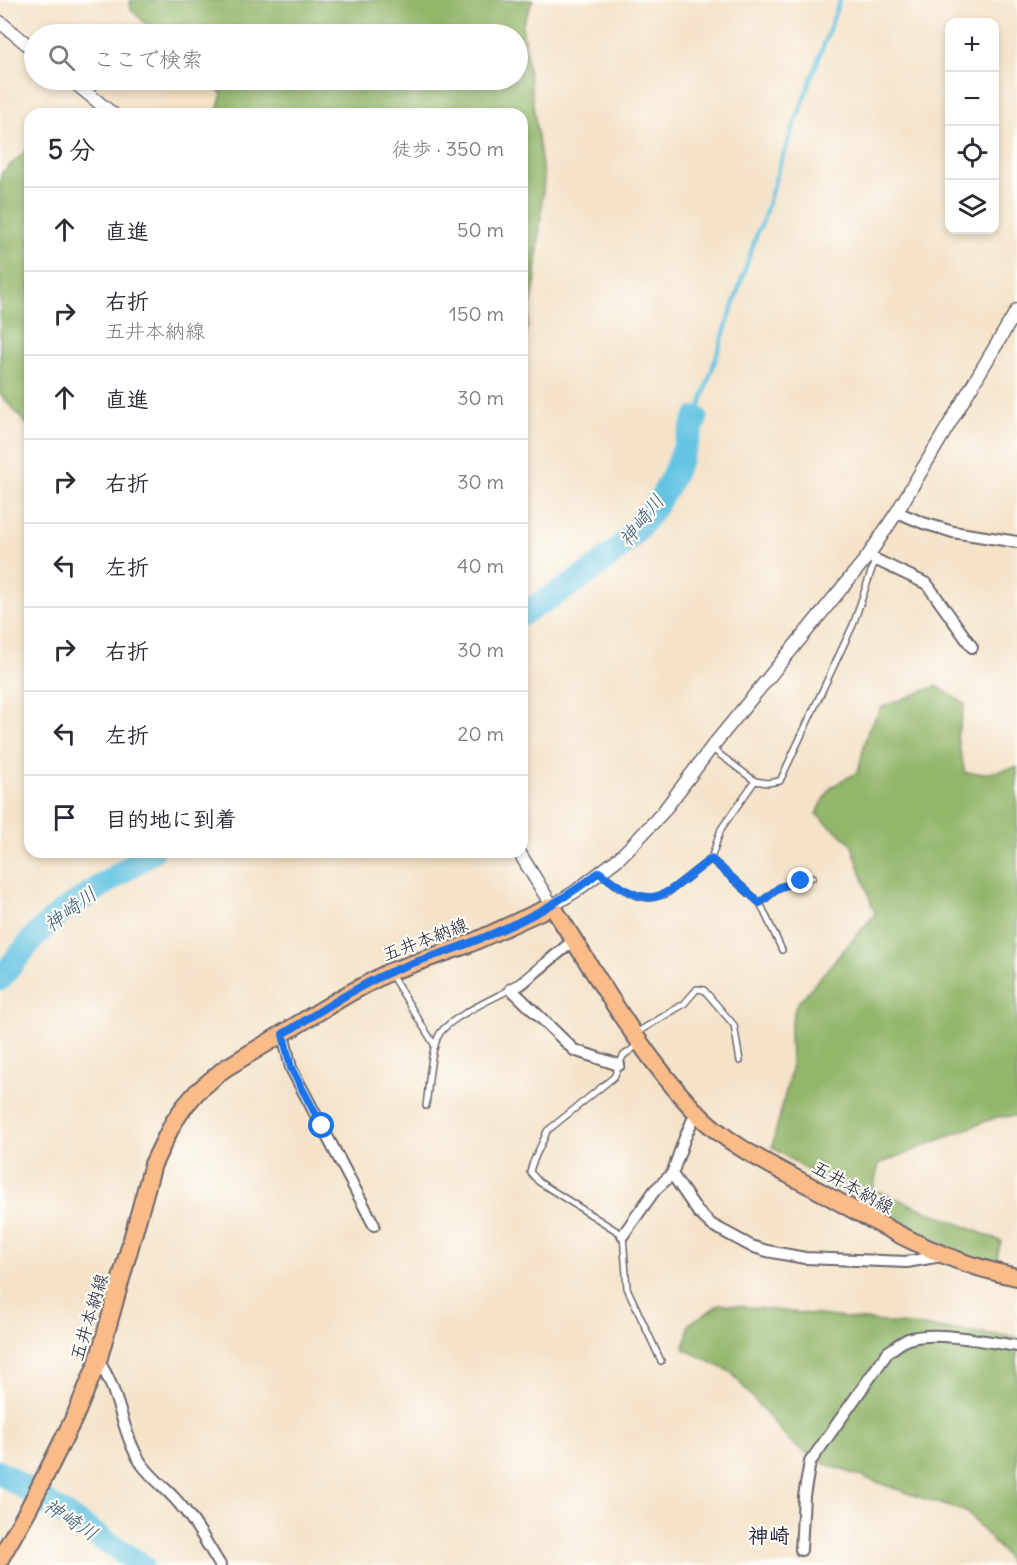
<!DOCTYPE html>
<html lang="ja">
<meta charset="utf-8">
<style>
:root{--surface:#fff;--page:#f2f2f3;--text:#2b2b33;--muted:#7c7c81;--line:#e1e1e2}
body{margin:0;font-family:Delius,"Klee One",sans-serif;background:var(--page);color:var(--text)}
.controls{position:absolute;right:18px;top:18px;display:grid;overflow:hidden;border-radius:12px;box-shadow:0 3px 9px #0003}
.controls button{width:54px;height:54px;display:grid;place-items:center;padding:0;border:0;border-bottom:2px solid var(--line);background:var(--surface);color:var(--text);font:30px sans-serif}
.stop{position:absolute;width:18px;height:18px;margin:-14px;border:4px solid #1a73e8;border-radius:50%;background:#fff}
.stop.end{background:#1a73e8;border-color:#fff;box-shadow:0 2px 6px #0008}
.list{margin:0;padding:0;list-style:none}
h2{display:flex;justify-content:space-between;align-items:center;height:78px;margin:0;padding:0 24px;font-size:26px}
h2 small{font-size:20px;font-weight:400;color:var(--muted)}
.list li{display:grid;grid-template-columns:39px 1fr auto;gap:18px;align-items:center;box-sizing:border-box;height:84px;padding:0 24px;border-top:2px solid var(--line)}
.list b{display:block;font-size:22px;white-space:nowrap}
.list p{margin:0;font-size:20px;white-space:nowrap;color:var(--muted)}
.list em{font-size:20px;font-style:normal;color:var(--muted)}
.icon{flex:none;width:33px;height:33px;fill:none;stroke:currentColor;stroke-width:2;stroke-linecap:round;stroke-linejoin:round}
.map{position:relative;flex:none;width:1017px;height:1565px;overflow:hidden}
.search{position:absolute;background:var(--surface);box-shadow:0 3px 9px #0003;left:24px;top:24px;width:504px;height:66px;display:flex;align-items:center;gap:15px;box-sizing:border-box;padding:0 21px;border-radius:33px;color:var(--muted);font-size:22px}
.panel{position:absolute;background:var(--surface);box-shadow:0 3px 9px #0003;left:24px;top:108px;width:504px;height:750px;border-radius:18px}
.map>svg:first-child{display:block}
.forest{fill:#92b66a;stroke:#5a6c52;stroke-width:1.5}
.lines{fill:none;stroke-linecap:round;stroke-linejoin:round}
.stream{stroke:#65c4e3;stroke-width:4}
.river{stroke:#65c4e3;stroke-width:24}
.service-casing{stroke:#6c666d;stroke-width:8}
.minor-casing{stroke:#6c666d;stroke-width:14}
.tertiary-casing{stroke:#6c666d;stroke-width:15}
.primary-casing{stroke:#6c666d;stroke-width:20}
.service{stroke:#fff;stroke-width:5}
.minor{stroke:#fff;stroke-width:10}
.tertiary{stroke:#fff;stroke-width:12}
.primary{stroke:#f9bc89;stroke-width:16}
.route{stroke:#1a73e8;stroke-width:8}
.labels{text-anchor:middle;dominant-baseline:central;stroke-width:4.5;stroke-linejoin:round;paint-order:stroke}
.street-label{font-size:18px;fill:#22223b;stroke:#fdfcf7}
.water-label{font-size:20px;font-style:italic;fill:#395b76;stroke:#fdfcf7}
.quarter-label{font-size:21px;font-weight:bold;fill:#22223b;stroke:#fdfcf7}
</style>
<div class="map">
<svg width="1017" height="1565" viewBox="0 0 1017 1565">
<rect width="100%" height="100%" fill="#fdfcf7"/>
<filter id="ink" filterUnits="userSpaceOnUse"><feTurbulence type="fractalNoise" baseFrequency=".0167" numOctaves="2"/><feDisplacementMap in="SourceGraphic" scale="12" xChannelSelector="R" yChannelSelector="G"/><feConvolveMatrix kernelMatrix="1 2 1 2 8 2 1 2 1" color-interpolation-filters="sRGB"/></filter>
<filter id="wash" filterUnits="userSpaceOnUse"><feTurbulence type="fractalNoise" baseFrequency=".008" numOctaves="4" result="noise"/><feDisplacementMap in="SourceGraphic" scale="24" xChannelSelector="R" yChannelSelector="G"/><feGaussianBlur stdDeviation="1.35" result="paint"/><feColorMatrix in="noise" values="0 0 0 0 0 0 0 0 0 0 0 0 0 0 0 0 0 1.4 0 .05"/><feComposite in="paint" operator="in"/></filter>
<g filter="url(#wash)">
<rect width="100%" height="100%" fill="#f4e3c9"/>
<g class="forest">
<path d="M130,0H533L522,26L544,180L535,283L522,357V114H216L222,94L206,80H518V34H157L131,10Z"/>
<path d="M30,147V428L0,394V180L2,173Z"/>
<path d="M936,686L965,704L957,737L965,773H989L1017,767V1116L997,1117L879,1164L873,1189L1001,1241L996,1262L974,1260L819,1178L772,1147L791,1070L790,1030L796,1005L875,914L851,843L816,814L831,787L858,772L868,730L882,707Z"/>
<path d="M720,1304L1017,1337V1565H1010L1005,1555L966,1512L913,1495L820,1462L790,1442L731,1372L684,1349L689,1324Z"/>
</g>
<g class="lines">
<path class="stream" d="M696,418L758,230L762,224L780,164L840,0"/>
<g class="river">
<path d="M522,614C579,581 629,552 663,494C677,471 686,443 696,418"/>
<path d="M0,979L35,936L59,914L152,852"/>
<path d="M0,1472L142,1565"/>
</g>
</g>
</g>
<g filter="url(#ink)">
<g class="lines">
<defs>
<g id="service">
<path d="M711,748L755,781L767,783L780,781L853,625L875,560"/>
<path d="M711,859L760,903L782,950"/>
<path d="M601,873L620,888L637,896L651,898L666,894L711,859L721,829L755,781"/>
<path d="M760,903L780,887L813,877"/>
<path d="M390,973L435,1046"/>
<path d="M636,1033L684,1004L697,989L704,990L734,1025L740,1061"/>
<path d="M639,1044L623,1056L614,1077L547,1131C542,1146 533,1157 530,1172L539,1182L623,1235L627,1288L661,1361"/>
<path d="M426,1106C429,1086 430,1049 440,1033C451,1017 494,998 511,989"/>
</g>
<g id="minor">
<path d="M897,512L923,523L953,532L1017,542"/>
<path d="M868,556L927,584L972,647"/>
<path d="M574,940L521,984L511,989L574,1050L619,1065"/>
<path d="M283,1034L291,1068L374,1225"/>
<path d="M696,1112L684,1140L672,1174L698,1212L712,1225L751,1246L767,1251L805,1258L907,1262L941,1256"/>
<path d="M623,1235L655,1190L672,1174"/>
<path d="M98,1361C120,1391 121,1432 141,1463C153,1480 170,1491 182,1507C197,1524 208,1546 220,1565"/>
<path d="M801,1550L804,1496L810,1462L888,1352C894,1348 901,1342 908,1339C936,1330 988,1342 1017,1346"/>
</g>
<g id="tertiary">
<path d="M0,22L34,50"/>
<path d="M71,80L113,114"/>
<path d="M519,852L552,906L576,891L619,858L639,838L663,812L711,748L868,556L897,512L1017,310"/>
</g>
<path id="primary" d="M0,1559L30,1506L75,1416L98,1361L153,1164L173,1123L184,1107L197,1092L224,1069L348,994L389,972L469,944L552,906C597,975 638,1051 695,1111C727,1145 773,1166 814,1188C881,1225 940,1262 1017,1277"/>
</defs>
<use href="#service" class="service-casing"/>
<use href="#minor" class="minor-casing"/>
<use href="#tertiary" class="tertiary-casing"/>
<use href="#primary" class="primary-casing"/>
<use href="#service" class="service"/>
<use href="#minor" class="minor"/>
<use href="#tertiary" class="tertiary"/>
<use href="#primary" class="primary"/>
</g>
</g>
<g class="lines" filter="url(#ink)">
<path class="route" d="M322,1126L291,1068L283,1034C318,1013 352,989 390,972C415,961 442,954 467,944C514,926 560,904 599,872C657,917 662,895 711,859L760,903L780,887L801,881"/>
</g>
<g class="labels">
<g class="street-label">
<text transform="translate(425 939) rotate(-21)">五井本納線</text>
<text transform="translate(853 1187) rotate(29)">五井本納線</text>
<text transform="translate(89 1317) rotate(-73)">五井本納線</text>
</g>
<g class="water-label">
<text transform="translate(641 520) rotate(-52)">神崎川</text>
<text transform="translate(70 909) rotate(-37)">神崎川</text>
<text transform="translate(71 1519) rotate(33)">神崎川</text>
</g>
<g class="quarter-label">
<text x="769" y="1535">神崎</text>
</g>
</g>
</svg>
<div class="controls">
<button>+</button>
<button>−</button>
<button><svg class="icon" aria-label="locate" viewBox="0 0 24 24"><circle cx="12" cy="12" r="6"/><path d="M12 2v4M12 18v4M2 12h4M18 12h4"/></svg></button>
<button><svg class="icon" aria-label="layers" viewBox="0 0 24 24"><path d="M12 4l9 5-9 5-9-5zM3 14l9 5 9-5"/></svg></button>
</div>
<div class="stop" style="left:322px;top:1126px"></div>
<div class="stop end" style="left:801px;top:881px"></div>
<div class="search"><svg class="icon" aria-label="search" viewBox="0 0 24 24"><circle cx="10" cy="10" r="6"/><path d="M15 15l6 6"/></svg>ここで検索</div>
<section class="panel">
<h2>5 分<small>徒歩 · 350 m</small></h2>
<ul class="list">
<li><svg class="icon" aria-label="ahead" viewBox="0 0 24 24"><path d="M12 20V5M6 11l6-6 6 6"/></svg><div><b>直進</b></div><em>50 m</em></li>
<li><svg class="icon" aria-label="right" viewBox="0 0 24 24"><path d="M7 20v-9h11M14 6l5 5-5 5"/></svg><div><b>右折</b><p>五井本納線</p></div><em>150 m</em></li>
<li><svg class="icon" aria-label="ahead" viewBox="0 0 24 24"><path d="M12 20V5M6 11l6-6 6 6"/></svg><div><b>直進</b></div><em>30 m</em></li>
<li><svg class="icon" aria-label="right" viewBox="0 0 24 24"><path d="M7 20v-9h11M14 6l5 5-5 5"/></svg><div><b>右折</b></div><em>30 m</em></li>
<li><svg class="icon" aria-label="left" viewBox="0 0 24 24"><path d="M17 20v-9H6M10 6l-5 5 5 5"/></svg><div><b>左折</b></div><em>40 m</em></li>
<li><svg class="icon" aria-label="right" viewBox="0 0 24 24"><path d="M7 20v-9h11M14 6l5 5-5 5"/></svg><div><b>右折</b></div><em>30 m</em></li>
<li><svg class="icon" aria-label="left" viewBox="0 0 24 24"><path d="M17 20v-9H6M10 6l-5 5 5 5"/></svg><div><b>左折</b></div><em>20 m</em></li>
<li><svg class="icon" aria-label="arrive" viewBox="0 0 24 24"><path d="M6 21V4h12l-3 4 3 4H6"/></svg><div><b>目的地に到着</b></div></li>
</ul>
</section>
</div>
